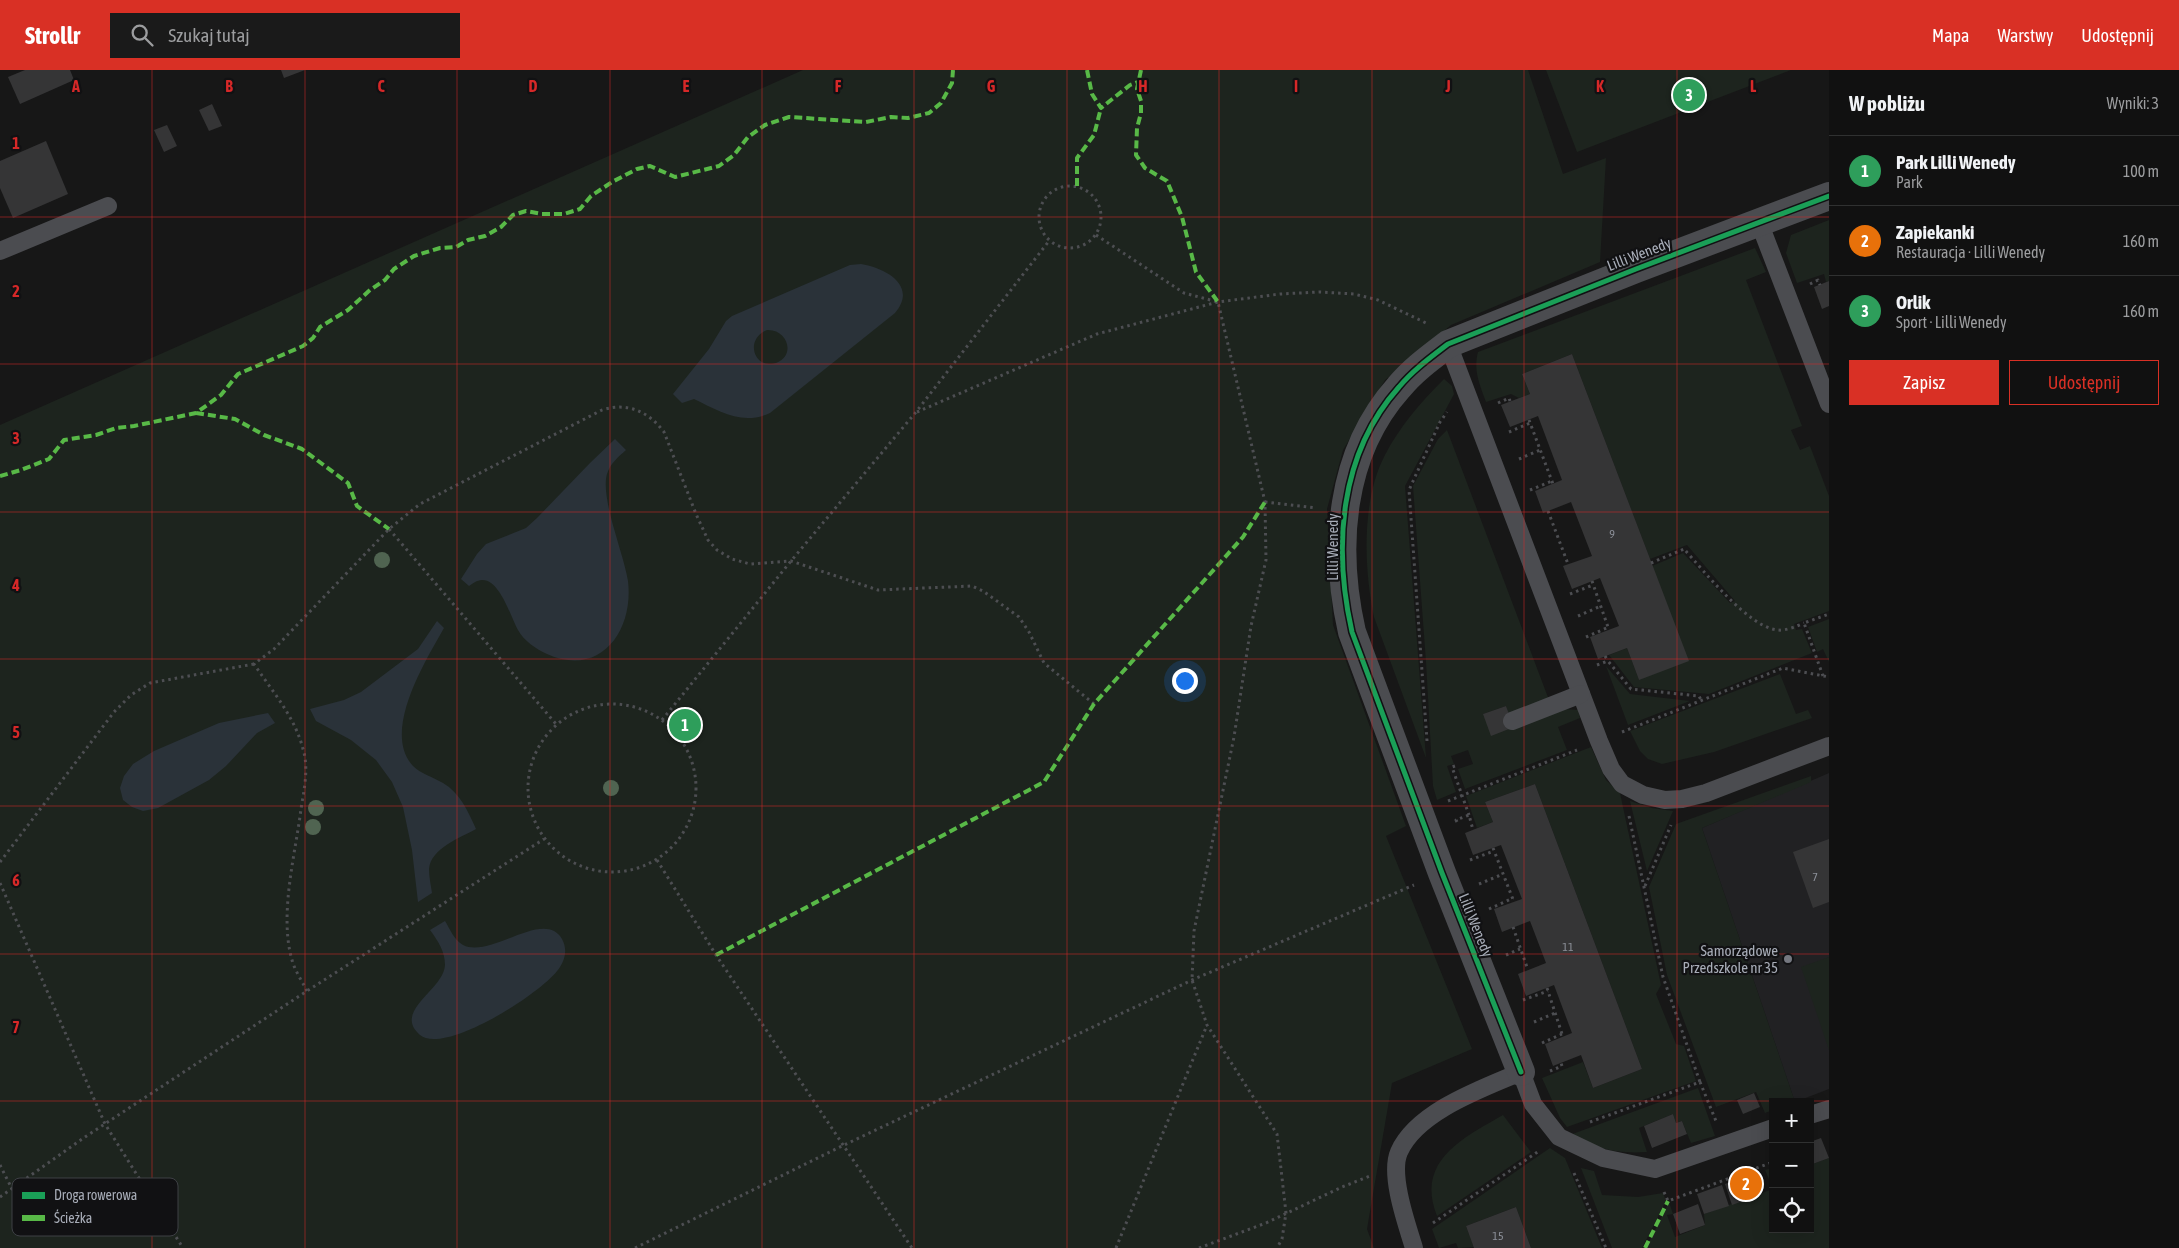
<!DOCTYPE html>
<html lang="pl">
<meta charset="utf-8">
<style>
:root{--surface:#111;--page:#1a1a1a;--text:#f1f3f6;--muted:#9c9d9f;--line:#303131;--accent:#d93025}
body{margin:0;font-family:"Asap Condensed",sans-serif;background:var(--page);color:var(--text)}
.controls{position:absolute;right:15px;bottom:15px;display:grid;overflow:hidden;border-radius:0px;box-shadow:0 5px 20px #0002}
.controls button{width:45px;height:45px;display:grid;place-items:center;padding:0;border:0;border-bottom:1px solid var(--line);background:var(--surface);color:var(--text);font:25px sans-serif}
.you{position:absolute;left:1184px;top:610px;width:18px;height:18px;margin:-12px;border:4px solid #fff;border-radius:50%;background:#1a73e8;box-shadow:0 0 0 8px #1a73e833}
.badge{display:grid;place-items:center;width:32px;height:32px;border-radius:50%;background:var(--accent);color:#fff;font-size:16px;font-weight:700}
.pin{position:absolute;translate:-50% -50%;border:2px solid #fff;box-shadow:0 1px 5px #0006}
.list{margin:0;padding:0;list-style:none}
h2{display:flex;justify-content:space-between;align-items:center;height:65px;margin:0;padding:0 20px;font-size:21px}
h2 small{font-size:16px;font-weight:400;color:var(--muted)}
.list li{display:grid;grid-template-columns:32px 1fr auto;gap:15px;align-items:center;box-sizing:border-box;height:70px;padding:0 20px;border-top:1px solid var(--line)}
.list b{display:block;font-size:19px;white-space:nowrap}
.list p{margin:0;font-size:16px;white-space:nowrap;color:var(--muted)}
.list em{font-size:16px;font-style:normal;color:var(--muted)}
.actions{display:flex;gap:10px;padding:15px 20px}
.actions a{flex:1;padding:11px 0;border:1px solid var(--accent);border-radius:0px;text-align:center;font-size:18px;color:var(--accent)}
.actions .main{background:var(--accent);color:#fff}
.icon{flex:none;width:28px;height:28px;fill:none;stroke:currentColor;stroke-width:2;stroke-linecap:round;stroke-linejoin:round}
.map{position:relative;flex:none;width:1829px;height:1178px;overflow:hidden}
header{display:flex;align-items:center;gap:30px;box-sizing:border-box;height:70px;padding:0 25px;background:var(--accent);color:#fff}
header strong{font-size:24px}
nav{display:flex;gap:28px;margin-inline-start:auto;font-size:18px}
.search{width:350px;height:45px;background:var(--page);display:flex;align-items:center;gap:12px;box-sizing:border-box;padding:0 18px;border-radius:0px;color:var(--muted);font-size:19px}
main{display:flex}
aside{flex:1;background:var(--surface)}
.map>svg:first-child{display:block}
.built{fill:#212123}
.green{fill:#1d241e}
.water{fill:#2a3239;fill-rule:evenodd}
.building{fill:#353536}
.lines{fill:none;stroke-linecap:round;stroke-linejoin:round}
.path{stroke:#4d4e52;stroke-width:3;stroke-dasharray:2.5 4;stroke-linecap:butt}
.lane{stroke:#4b4c50;stroke-width:18}
.street{stroke:#4b4c50;stroke-width:28}
.quiet{stroke:#58b947;stroke-width:4;stroke-dasharray:8 4;stroke-linecap:butt}
.cycleway-casing{stroke:#111113;stroke-width:8}
.cycleway{stroke:#1a9f57;stroke-width:5}
.tree{fill:#506451}
.grid{fill:none;stroke:#d62828;stroke-width:1;stroke-opacity:0.55}
.poi-dot{fill:#757880;stroke:#111113;stroke-width:2}
.labels{text-anchor:middle;dominant-baseline:central;stroke-width:4.5;stroke-linejoin:round;paint-order:stroke}
.number-label{font-size:12px;fill:#8b8f98}
.street-label{font-size:15px;fill:#a8adb8;stroke:#111113}
.poi-label{font-size:15px;fill:#a8adb8;stroke:#111113;text-anchor:end}
.key{fill:#111113;stroke:#3e4045;stroke-width:1}
.key-label{font-size:14px;fill:#a8adb8}
.grid-label{font-size:16px;text-anchor:middle;font-weight:bold;fill:#d62828;stroke:#111113;stroke-width:4.5;stroke-linejoin:round;paint-order:stroke}
</style>
<header>
<strong>Strollr</strong>
<div class="search"><svg class="icon" aria-label="search" viewBox="0 0 24 24"><circle cx="10" cy="10" r="6"/><path d="M15 15l6 6"/></svg>Szukaj tutaj</div>
<nav><a>Mapa</a><a>Warstwy</a><a>Udostępnij</a></nav>
</header>
<main>
<div class="map">
<svg width="1829" height="1178" viewBox="0 0 1829 1178">
<rect width="100%" height="100%" fill="#171717"/>
<path class="built" d="M1829,703V1019L1795,1032L1702,758Z"/>
<g class="green">
<path d="M803,0H1528L1563,104L1606,88L1600,192L1451,255L1385,310L1343,380L1327,439L1333,555L1406,756L1386,766L1472,979L1392,1013L1367,1159L1374,1178H0V355Z"/>
<path d="M1546,0H1791L1577,82Z"/>
<path d="M1829,150V211L1826,212L1824,204L1797,213L1786,183L1791,165Z"/>
<path d="M1755,178L1766,202L1746,210L1802,356L1791,360L1800,380L1810,376L1829,426V541L1794,554L1796,560L1802,559L1812,583L1709,624L1634,617L1609,585L1627,578L1639,610L1652,496L1683,483L1730,533L1735,531L1687,475L1650,489L1572,284L1522,304L1530,324L1519,328L1511,324L1486,332C1480,315 1473,301 1478,282Z"/>
<path d="M1444,309L1452,316L1454,324L1405,416L1426,688L1374,547C1364,499 1361,430 1385,385C1400,356 1421,332 1444,309Z"/>
<path d="M1447,360L1549,630L1509,645L1506,636L1483,644L1514,657L1564,639L1578,640L1580,648L1558,657L1567,680L1465,719L1458,699L1473,694L1468,680L1451,686L1454,694L1447,696L1456,722L1437,730L1433,716L1426,592L1413,416L1438,369Z"/>
<path d="M1829,549V592L1823,579L1817,582L1808,557Z"/>
<path d="M1606,596L1630,624L1690,631L1628,655Z"/>
<path d="M1780,604L1796,644L1808,640L1812,648L1714,682L1662,694L1648,689L1640,681L1630,661Z"/>
<path d="M1591,677L1606,710L1620,723L1661,915L1656,924L1676,974L1684,976L1696,1011L1567,1057L1560,1048L1542,1008L1583,992L1593,1018L1642,999L1535,714L1485,732L1493,752L1477,758L1466,726Z"/>
<path d="M1811,706V712L1702,758L1795,1032H1773V1040L1765,1043L1756,1022L1716,1037L1667,905L1649,817L1676,754Z"/>
<path d="M1630,731L1652,738L1673,741L1647,801Z"/>
<path d="M1829,887V980L1801,897Z"/>
<path d="M1698,1018L1715,1066L1691,1073L1682,1051L1676,1053L1673,1044L1639,1058L1647,1082C1614,1084 1598,1078 1567,1066Z"/>
<path d="M1503,1045L1531,1082L1437,1146C1415,1091 1463,1068 1503,1045Z"/>
<path d="M1550,1078L1565,1088L1602,1178H1531L1516,1137L1466,1156L1474,1177L1458,1178L1456,1173L1439,1178L1432,1159Z"/>
<path d="M1829,1088V1178H1646L1669,1132L1673,1144L1667,1145L1675,1167L1705,1155L1704,1144L1773,1119L1765,1100L1773,1098V1159H1810V1095Z"/>
<path d="M1581,1098L1594,1101L1602,1125L1638,1127L1663,1123L1666,1131L1642,1178H1612Z"/>
</g>
<g class="water">
<path d="M861,194C886,198 918,216 895,243L770,343C742,356 719,341 694,329L682,333L673,324L709,279L726,251L732,246L850,195ZM767,260C788,259 796,286 776,293C754,300 744,269 767,260Z"/>
<path d="M615,369L626,380C618,387 610,394 607,404C600,428 624,484 628,511C634,561 600,608 547,584C536,579 524,571 518,560C511,548 500,509 482,510C477,510 472,514 469,516L461,509L477,484L486,474L526,458L537,448L590,393Z"/>
<path d="M437,551L444,558C426,590 381,662 413,696C421,704 433,707 443,713C460,723 468,741 476,759C460,768 431,778 429,799C429,807 431,816 432,823L418,832L412,780L403,737L392,712L376,690L351,670L316,651L310,639L344,630L361,622L418,579Z"/>
<path d="M268,643L275,653L257,663L226,696L209,710L158,738L143,741L132,737L123,730L120,718L124,706L133,694L154,681L219,653Z"/>
<path d="M445,851C450,859 454,870 463,875C491,889 544,838 562,869C567,878 566,888 560,897C546,921 444,986 420,965C392,941 444,920 445,895C445,881 438,871 430,860Z"/>
</g>
<g class="building">
<path d="M25,0H70L74,10L20,34L8,7Z"/>
<path d="M281,0H305L284,8Z"/>
<path d="M212,34L222,56L209,61L199,40Z"/>
<path d="M167,55L177,76L164,82L154,60Z"/>
<path d="M46,71L68,124L13,148L0,118V91Z"/>
<path d="M1829,211V236L1822,239L1814,217Z"/>
<path d="M1572,284L1689,591L1639,610L1627,578L1598,589L1590,567L1619,556L1600,508L1572,519L1563,496L1592,486L1571,432L1543,443L1535,421L1562,410L1538,346L1510,357L1501,335L1530,324L1522,304Z"/>
<path d="M1506,636L1514,657L1491,666L1483,644Z"/>
<path d="M1535,714L1642,999L1593,1018L1581,985L1553,996L1545,974L1572,963L1554,915L1526,926L1518,904L1546,893L1530,851L1502,862L1494,839L1522,829L1501,775L1473,785L1465,763L1493,752L1485,732Z"/>
<path d="M1829,769V832L1813,838L1793,782Z"/>
<path d="M1754,1023L1760,1037L1743,1044L1737,1030Z"/>
<path d="M1673,1044L1676,1053L1682,1051L1687,1064L1652,1078L1644,1056Z"/>
<path d="M1821,1068L1829,1088L1810,1095V1072Z"/>
<path d="M1750,1105L1757,1126L1732,1135L1725,1114Z"/>
<path d="M1722,1115L1729,1136L1704,1144L1697,1124Z"/>
<path d="M1698,1134L1705,1155L1680,1164L1673,1144Z"/>
<path d="M1516,1137L1531,1178H1474L1466,1156Z"/>
</g>
<g class="lines">
<g class="path">
<circle cx="1070" cy="147" r="31"/>
<path d="M1096,165L1184,223L1218,232L1265,432L1266,490L1251,556L1234,667L1194,861L1192,910L1207,955L1277,1064L1286,1143L1282,1169L1277,1178"/>
<path d="M1810,214L1818,210L1820,215"/>
<path d="M1498,333L1509,328L1510,331"/>
<path d="M917,342L1097,264L1218,232L1280,224L1319,222L1354,224L1378,230L1426,253"/>
<path d="M1529,350L1553,414"/>
<path d="M1509,362L1530,353"/>
<path d="M1519,389L1540,380"/>
<path d="M1530,420L1552,411"/>
<path d="M1265,432L1316,438"/>
<path d="M1548,441L1568,494"/>
<path d="M389,459L556,654"/>
<path d="M1651,493L1684,479C1704,501 1749,558 1778,560C1786,561 1797,556 1804,553"/>
<path d="M1592,511L1609,560"/>
<path d="M1570,524L1593,515"/>
<path d="M1578,546L1601,536"/>
<path d="M1586,567L1609,557"/>
<path d="M1605,586L1608,591"/>
<path d="M1597,595L1608,591L1631,619L1699,626L1701,630"/>
<path d="M1823,606L1804,553L1829,544"/>
<circle cx="612" cy="718" r="84"/>
<path d="M662,650L791,491L916,342L1049,171"/>
<path d="M1622,662L1783,598L1829,607"/>
<path d="M1427,671L1409,420L1440,352L1447,342"/>
<path d="M1455,696L1452,697L1469,745"/>
<path d="M1448,731L1577,680"/>
<path d="M1629,746L1663,907L1700,1012"/>
<path d="M1457,752L1456,750L1469,745L1473,760"/>
<path d="M1493,778L1514,832"/>
<path d="M657,790L716,885L912,1178"/>
<path d="M1470,790L1494,781"/>
<path d="M0,792L114,642L131,625L150,613L254,594"/>
<path d="M0,813L105,1054L183,1178"/>
<path d="M1479,814L1503,804"/>
<path d="M1645,816L1671,755"/>
<path d="M1489,839L1513,828"/>
<path d="M1513,857L1528,900"/>
<path d="M1506,885L1520,879"/>
<path d="M1547,918L1563,967"/>
<path d="M307,921C302,911 295,901 292,890C279,845 295,786 301,739C304,720 309,698 303,679C295,647 272,621 254,594L274,579L389,459L420,434L602,340C627,332 648,341 664,362L696,444L708,470L717,480L732,489L750,494L791,491L878,520L972,516L983,521L1019,547L1029,562L1044,593L1094,634"/>
<path d="M1523,930L1548,921"/>
<path d="M1534,952L1555,943"/>
<path d="M1542,973L1562,964"/>
<path d="M1550,1001L1562,996L1561,993"/>
<path d="M1590,1052L1700,1012L1716,1051"/>
<path d="M0,1095L12,1119"/>
<path d="M1574,1103L1606,1178"/>
<path d="M1664,1122L1668,1131L1773,1092"/>
<path d="M0,1127L85,1067L307,921L544,769"/>
<path d="M1433,1153L1539,1081"/>
<path d="M635,1178L842,1076L1192,910L1414,815"/>
<path d="M1116,1178L1207,955"/>
<path d="M1199,1178L1266,1153L1342,1117L1370,1106"/>
</g>
<g class="lane">
<path d="M1759,152L1829,334"/>
<path d="M0,181L108,136"/>
<path d="M1448,274L1599,671L1611,699L1622,714L1643,725L1665,730L1682,729L1706,723L1829,676"/>
<path d="M1512,651L1581,624"/>
<path d="M1810,1045L1829,1039"/>
<path d="M1414,1178C1407,1155 1389,1105 1399,1082C1417,1041 1484,1018 1521,1002L1533,1034L1559,1067L1603,1088L1655,1099L1773,1058"/>
</g>
<path class="street" d="M1521,1002L1442,803L1352,562C1333,478 1339,384 1399,317C1413,300 1431,287 1448,274L1636,199L1829,126"/>
<g class="quiet">
<path d="M1087,0L1092,24L1101,38L1130,15L1138,12"/>
<path d="M1141,0L1137,19L1141,31V43L1137,58L1136,85L1145,98L1167,111L1182,147L1196,202L1218,232"/>
<path d="M1077,116V88L1094,65L1101,38"/>
<path d="M196,343L235,349L264,365L302,379L348,413L357,436L389,459"/>
<path d="M0,406L21,400L49,389L64,370L96,365L116,358L134,356L196,343L221,325L238,304L303,276L313,268L320,257L348,240L370,220L385,210L394,199L414,186L440,178L456,177L468,170L485,166L501,157L513,145L526,141L542,144H564L580,139L591,126L612,112L637,99L650,96L675,107L719,96L734,85L748,67L765,55L789,47L866,52L891,47L908,48L929,43L941,33L952,13L953,0"/>
<path d="M716,885L1044,712L1094,634L1243,467L1265,432"/>
<path d="M1645,1178L1668,1131"/>
</g>
<defs>
<path id="cycleway" d="M1521,1002L1442,803L1352,562C1333,478 1339,384 1399,317C1413,300 1431,287 1448,274L1636,199L1829,126"/>
</defs>
<use href="#cycleway" class="cycleway-casing"/>
<use href="#cycleway" class="cycleway"/>
</g>
<g class="tree">
<circle cx="382" cy="490" r="8"/>
<circle cx="611" cy="718" r="8"/>
<circle cx="316" cy="738" r="8"/>
<circle cx="313" cy="757" r="8"/>
</g>
<path class="grid" d="M152,0V1178M305,0V1178M457,0V1178M610,0V1178M762,0V1178M914,0V1178M1067,0V1178M1219,0V1178M1372,0V1178M1524,0V1178M1677,0V1178M0,147H1829M0,294H1829M0,442H1829M0,589H1829M0,736H1829M0,884H1829M0,1031H1829"/>
<circle class="poi-dot" cx="1788" cy="889" r="5"/>
<g class="labels">
<g class="number-label">
<text x="1612" y="464">9</text>
<text x="1815" y="807">7</text>
<text x="1568" y="877">11</text>
<text x="1498" y="1166">15</text>
</g>
<g class="street-label">
<text transform="translate(1639 184) rotate(-21)">Lilli Wenedy</text>
<text transform="translate(1332 477) rotate(-90)">Lilli Wenedy</text>
<text transform="translate(1476 855) rotate(68)">Lilli Wenedy</text>
</g>
<g class="poi-label">
<text x="1778" y="880">Samorządowe<tspan x="1778" dy="17">Przedszkole nr 35</tspan></text>
</g>
</g>
<rect x="12" y="1108" width="166" height="58" rx="8" class="key"/>
<rect x="22" y="1122" width="23" height="7" fill="#1a9f57"/>
<rect x="22" y="1145" width="23" height="6" fill="#58b947"/>
<g class="key-label">
<text x="54" y="1130">Droga rowerowa</text>
<text x="54" y="1153">Ścieżka</text>
</g>
<g class="grid-label">
<text x="76" y="22">A</text>
<text x="229" y="22">B</text>
<text x="381" y="22">C</text>
<text x="533" y="22">D</text>
<text x="686" y="22">E</text>
<text x="838" y="22">F</text>
<text x="991" y="22">G</text>
<text x="1143" y="22">H</text>
<text x="1296" y="22">I</text>
<text x="1448" y="22">J</text>
<text x="1600" y="22">K</text>
<text x="1753" y="22">L</text>
<text x="16" y="79">1</text>
<text x="16" y="227">2</text>
<text x="16" y="374">3</text>
<text x="16" y="521">4</text>
<text x="16" y="668">5</text>
<text x="16" y="816">6</text>
<text x="16" y="963">7</text>
</g>
</svg>
<div class="controls">
<button>+</button>
<button>−</button>
<button><svg class="icon" aria-label="locate" viewBox="0 0 24 24"><circle cx="12" cy="12" r="6"/><path d="M12 2v4M12 18v4M2 12h4M18 12h4"/></svg></button>
</div>
<div class="you"></div>
<div class="pin badge" style="left:685px;top:655px;background:#2e9e5b">1</div>
<div class="pin badge" style="left:1746px;top:1114px;background:#e8710a">2</div>
<div class="pin badge" style="left:1689px;top:25px;background:#2e9e5b">3</div>
</div>
<aside>
<h2>W pobliżu<small>Wyniki: 3</small></h2>
<ul class="list">
<li><span class="badge" style="background:#2e9e5b">1</span><div><b>Park Lilli Wenedy</b><p>Park</p></div><em>100 m</em></li>
<li><span class="badge" style="background:#e8710a">2</span><div><b>Zapiekanki</b><p>Restauracja · Lilli Wenedy</p></div><em>160 m</em></li>
<li><span class="badge" style="background:#2e9e5b">3</span><div><b>Orlik</b><p>Sport · Lilli Wenedy</p></div><em>160 m</em></li>
</ul>
<div class="actions"><a class="main">Zapisz</a><a>Udostępnij</a></div>
</aside>
</main>
